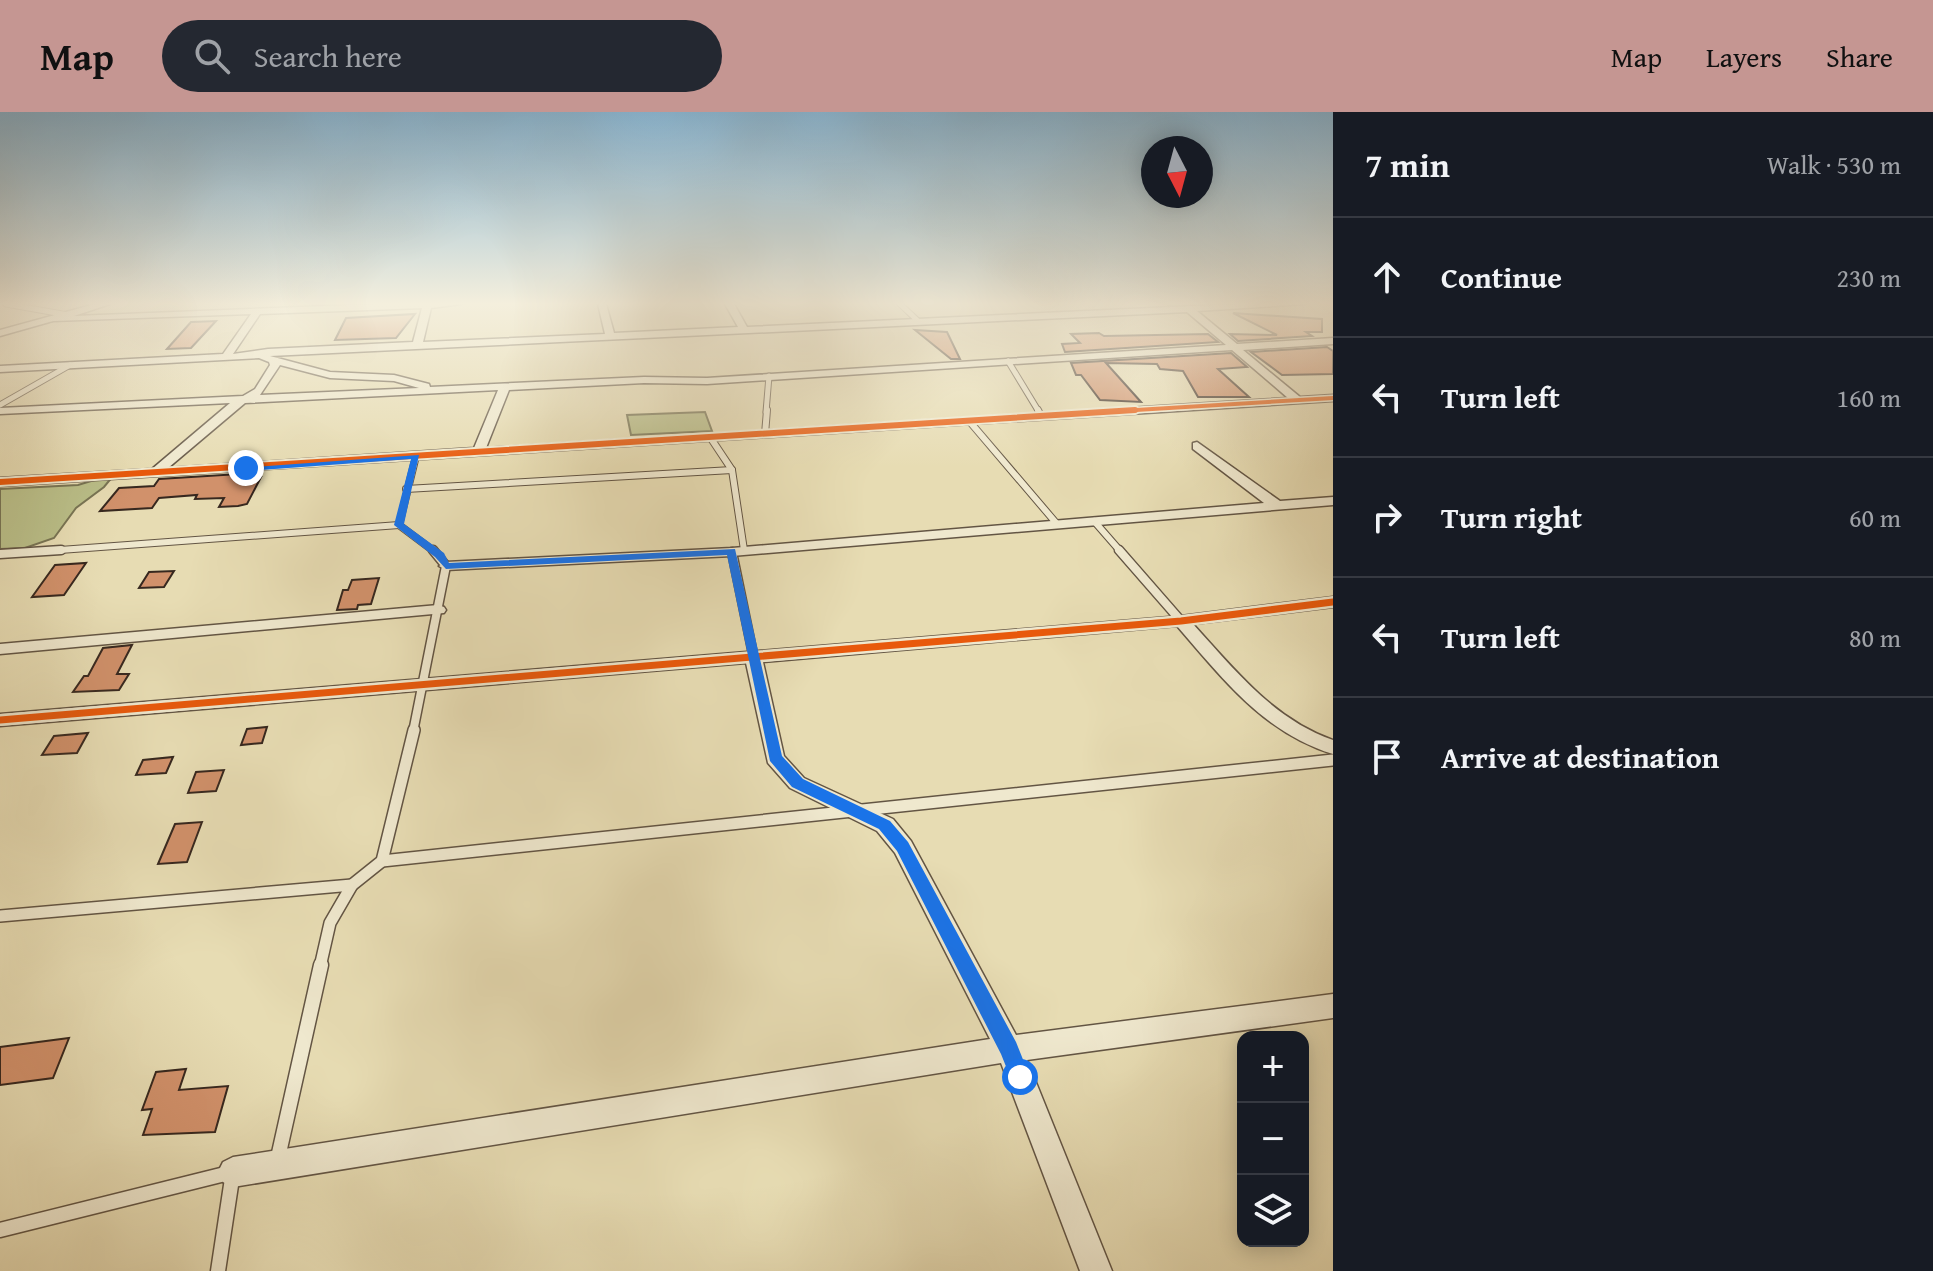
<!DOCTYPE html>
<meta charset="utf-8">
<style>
:root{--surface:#171b24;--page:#242831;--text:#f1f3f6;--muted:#9ea1a6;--line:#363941;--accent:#c59692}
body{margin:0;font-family:"Gentium Book Plus",serif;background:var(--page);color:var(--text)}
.controls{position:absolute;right:24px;bottom:24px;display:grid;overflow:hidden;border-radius:16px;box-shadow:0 4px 20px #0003}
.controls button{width:72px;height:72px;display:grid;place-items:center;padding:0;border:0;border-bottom:2px solid var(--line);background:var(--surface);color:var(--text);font:40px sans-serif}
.compass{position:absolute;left:1141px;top:24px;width:72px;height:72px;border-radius:50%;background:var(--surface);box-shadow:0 4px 20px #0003;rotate:174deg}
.stop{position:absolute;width:24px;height:24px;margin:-18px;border:6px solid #1a73e8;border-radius:50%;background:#fff}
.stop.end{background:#1a73e8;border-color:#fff;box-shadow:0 2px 8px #0008}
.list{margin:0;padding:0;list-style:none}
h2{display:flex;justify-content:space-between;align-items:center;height:104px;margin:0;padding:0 32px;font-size:34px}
h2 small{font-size:26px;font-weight:400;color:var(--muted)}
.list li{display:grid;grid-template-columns:52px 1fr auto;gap:24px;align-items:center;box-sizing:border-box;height:120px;padding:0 32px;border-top:2px solid var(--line)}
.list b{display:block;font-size:30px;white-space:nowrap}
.list em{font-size:26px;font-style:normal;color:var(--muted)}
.icon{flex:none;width:44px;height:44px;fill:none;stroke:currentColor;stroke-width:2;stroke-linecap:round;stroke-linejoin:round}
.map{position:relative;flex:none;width:1333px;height:1159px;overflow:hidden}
header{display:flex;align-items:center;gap:48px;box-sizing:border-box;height:112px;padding:0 40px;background:var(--accent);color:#111}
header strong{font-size:38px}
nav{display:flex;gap:44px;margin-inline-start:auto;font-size:28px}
.search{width:560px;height:72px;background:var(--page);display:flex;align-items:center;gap:20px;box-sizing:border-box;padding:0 28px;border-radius:44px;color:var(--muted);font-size:30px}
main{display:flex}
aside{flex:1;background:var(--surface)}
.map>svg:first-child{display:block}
.green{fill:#babf89;stroke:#787454;stroke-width:2}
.building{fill:#d1916b;stroke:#37281f;stroke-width:2}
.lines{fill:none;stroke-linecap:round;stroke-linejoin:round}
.service-far4-casing{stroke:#635544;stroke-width:7}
.service-far3-casing{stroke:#635544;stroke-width:8}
.service-far2-casing{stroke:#635544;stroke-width:11}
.service-far1-casing{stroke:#635544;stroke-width:14}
.service-casing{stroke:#635544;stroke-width:17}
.minor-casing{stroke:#635544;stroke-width:3}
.service-far4{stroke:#efe8ce;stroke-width:5}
.service-far3{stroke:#efe8ce;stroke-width:6}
.service-far2{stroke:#efe8ce;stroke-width:8}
.service-far1{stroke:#efe8ce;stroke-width:11}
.service{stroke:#efe8ce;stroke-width:14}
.minor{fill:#efe8ce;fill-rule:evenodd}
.cycleway-far2-casing{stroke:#efe8ce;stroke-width:7}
.cycleway-far1-casing{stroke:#efe8ce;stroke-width:10}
.cycleway-casing{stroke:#efe8ce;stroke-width:12}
.cycleway-far2{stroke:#e8590c;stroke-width:4}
.cycleway-far1{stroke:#e8590c;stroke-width:6}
.cycleway{stroke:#e8590c;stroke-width:7}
.route{fill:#1a73e8}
</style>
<header>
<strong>Map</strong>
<div class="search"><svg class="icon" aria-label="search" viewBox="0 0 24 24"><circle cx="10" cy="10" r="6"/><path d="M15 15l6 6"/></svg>Search here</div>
<nav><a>Map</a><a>Layers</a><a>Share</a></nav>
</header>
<main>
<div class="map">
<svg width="1333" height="1159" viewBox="0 0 1333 1159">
<rect width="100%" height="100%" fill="#e7dcb3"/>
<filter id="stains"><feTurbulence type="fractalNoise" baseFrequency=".0025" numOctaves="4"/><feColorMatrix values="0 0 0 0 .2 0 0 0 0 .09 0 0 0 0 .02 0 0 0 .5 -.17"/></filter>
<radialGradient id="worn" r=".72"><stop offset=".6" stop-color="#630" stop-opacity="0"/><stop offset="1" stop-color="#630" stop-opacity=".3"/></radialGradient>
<g class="green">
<path d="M705,300L712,319L631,323L627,303Z"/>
<path d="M111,363L113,364L104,375L76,396L54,426L25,436L0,437V377L78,373Z"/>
</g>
<g class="building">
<path d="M1233,201L1322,207V220H1306L1312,224L1238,229L1230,222L1277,223Z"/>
<path d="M415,202L396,226L335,228L346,206Z"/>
<path d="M216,209L191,236L167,237L191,210Z"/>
<path d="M915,218L947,220L960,247H951Z"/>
<path d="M1099,221L1104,224L1208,222L1218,230L1065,240L1062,232L1080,231L1071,222Z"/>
<path d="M1327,235L1333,239V262L1282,263L1251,240Z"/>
<path d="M1231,241L1247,255L1218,257L1249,285H1198L1183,259L1160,257L1157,252L1106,251L1141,290L1100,288L1081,263H1076L1071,251Z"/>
<path d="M255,361L253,365H261L247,392L238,394L219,395L224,386L195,387L197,383L159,386L152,396L100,399L119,376L154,374L159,367Z"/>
<path d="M86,451L64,483L32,485L55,453Z"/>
<path d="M174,459L164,475L139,476L149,460Z"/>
<path d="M379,466L371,492L358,493L357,497L337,498L343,478H348L352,468Z"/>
<path d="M132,533L117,562H129L119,578L73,580L84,564H88L103,536Z"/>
<path d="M267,615L262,631L241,633L247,617Z"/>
<path d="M88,621L77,641L42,643L54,624Z"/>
<path d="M173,645L166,661L136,663L143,648Z"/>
<path d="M224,658L216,679L188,681L196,660Z"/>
<path d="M202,710L187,750L158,752L175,712Z"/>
<path d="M69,926L53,966L0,973V935Z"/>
<path d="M186,957L179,978L228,974L215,1020L143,1023L152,997L142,998L156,960Z"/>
</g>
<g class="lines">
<defs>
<g id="service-far4">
<path d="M6,192L68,203"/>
<path d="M900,192L918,209"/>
<path d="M1008,249L1039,300"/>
<path d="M0,293L70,253"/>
<path d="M766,300L769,264"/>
</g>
<g id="service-far3">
<path d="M1038,298L1041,304"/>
<path d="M970,310L1057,412"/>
<path d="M765,322L767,298"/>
<path d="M710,325L732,358L744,438"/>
<path d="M416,344L399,413L435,440"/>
<path d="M406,377L732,358"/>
<path d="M1094,409L1121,440"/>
<path d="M33,440L399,413"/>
</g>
<g id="service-far2">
<path d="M1119,438L1181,509"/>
<path d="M732,440L754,547"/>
<path d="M0,442L61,438"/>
<path d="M413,620L446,454L433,438"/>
</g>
<g id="service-far1">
<path d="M382,749L1333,648"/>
<path d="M0,804L352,773"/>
<path d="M320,855L330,811L352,773L382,749L414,618"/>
</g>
<g id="service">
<path d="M277,1050L321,853"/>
<path d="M0,1118L233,1060L218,1159"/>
</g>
<g id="minor">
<path d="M95,192H110L74,204L376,192H461L431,196L423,230L605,222L598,192H606L614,221L738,215L725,192H734L747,215L1236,192H1305L1197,199L1237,232L1333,226V232L1243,238L1300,285L1333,283V289L0,374V366L152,357L230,291L0,302V296L243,284L255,277L270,253L269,250L259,246L0,260V254L223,242L251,202L53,209L0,224V218ZM422,196L413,230L268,237L233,242L260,202ZM1187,200L1226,233L707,266L644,265L430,275L429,272L394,263L330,260L270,244ZM1232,238L1288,286L486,336L509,278L644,271L707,272ZM280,253L330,266L394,269L419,276L260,283ZM498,278L474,336L168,356L245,291Z"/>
<path d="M1197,330L1280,389L1333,385V393L732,444L446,458L439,454L446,450L732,436L1264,391L1193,337V331Z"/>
<path d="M1333,485V495L1193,512C1235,558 1273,607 1333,628V642C1264,621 1223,567 1177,514L763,550L784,644L804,666L893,707L911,729L1016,923L1333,882V906L1027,948L1112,1159H1080L1001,951L233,1075L223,1070L218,1060L223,1050L233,1045L990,927L895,741L877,719L790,676L768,651L746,551L0,614V602L1181,504Z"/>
<path d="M438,493L444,495L446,498L444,501L0,542V532Z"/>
</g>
</defs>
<use href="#service-far4" class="service-far4-casing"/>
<use href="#service-far3" class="service-far3-casing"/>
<use href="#service-far2" class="service-far2-casing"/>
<use href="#service-far1" class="service-far1-casing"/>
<use href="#service" class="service-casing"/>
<use href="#minor" class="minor-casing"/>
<use href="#service-far4" class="service-far4"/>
<use href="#service-far3" class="service-far3"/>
<use href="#service-far2" class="service-far2"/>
<use href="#service-far1" class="service-far1"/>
<use href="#service" class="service"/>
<use href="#minor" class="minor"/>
<defs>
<path id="cycleway-far2" d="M1103,300L1333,286"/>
<path id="cycleway-far1" d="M0,370L1135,298"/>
<path id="cycleway" d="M0,608L1181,509L1333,490"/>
</defs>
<use href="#cycleway-far2" class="cycleway-far2-casing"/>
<use href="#cycleway-far1" class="cycleway-far1-casing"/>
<use href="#cycleway" class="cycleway-casing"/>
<use href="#cycleway-far2" class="cycleway-far2"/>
<use href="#cycleway-far1" class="cycleway-far1"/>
<use href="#cycleway" class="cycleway"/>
</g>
<linearGradient id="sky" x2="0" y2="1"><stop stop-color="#88b6d4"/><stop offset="0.54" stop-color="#f4efdd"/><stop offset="1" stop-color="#f4efdd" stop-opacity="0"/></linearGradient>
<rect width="1333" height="355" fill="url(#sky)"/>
<path class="route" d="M419,343L404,412L444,441L449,451L735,437L782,644L803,667L890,709L908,730L1016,930L1030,965L1027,972L1020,975L1013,972L1001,942L897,739L879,717L792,675L770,649L727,443L446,457L435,445L394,413L411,347L246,359L241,356Z"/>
<rect width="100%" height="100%" filter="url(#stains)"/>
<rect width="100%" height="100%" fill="url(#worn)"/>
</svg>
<div class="controls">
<button>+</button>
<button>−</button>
<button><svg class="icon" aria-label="layers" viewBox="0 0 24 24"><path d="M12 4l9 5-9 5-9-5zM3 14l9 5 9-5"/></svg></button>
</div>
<svg class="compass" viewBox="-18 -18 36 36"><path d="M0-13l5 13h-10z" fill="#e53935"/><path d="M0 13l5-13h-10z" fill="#9ea1a6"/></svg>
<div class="stop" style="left:1020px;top:965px"></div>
<div class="stop end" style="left:246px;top:356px"></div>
</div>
<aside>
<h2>7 min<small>Walk · 530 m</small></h2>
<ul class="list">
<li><svg class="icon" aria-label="ahead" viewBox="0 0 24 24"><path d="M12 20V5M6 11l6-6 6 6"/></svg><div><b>Continue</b></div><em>230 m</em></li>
<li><svg class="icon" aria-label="left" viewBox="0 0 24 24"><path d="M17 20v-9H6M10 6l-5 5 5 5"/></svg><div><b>Turn left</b></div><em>160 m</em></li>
<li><svg class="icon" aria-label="right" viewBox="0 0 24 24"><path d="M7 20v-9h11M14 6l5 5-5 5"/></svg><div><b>Turn right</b></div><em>60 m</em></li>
<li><svg class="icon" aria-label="left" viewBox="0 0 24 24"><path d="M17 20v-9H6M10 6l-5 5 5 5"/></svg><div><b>Turn left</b></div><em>80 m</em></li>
<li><svg class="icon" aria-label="arrive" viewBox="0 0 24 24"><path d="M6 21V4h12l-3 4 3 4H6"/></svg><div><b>Arrive at destination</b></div></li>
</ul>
</aside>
</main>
